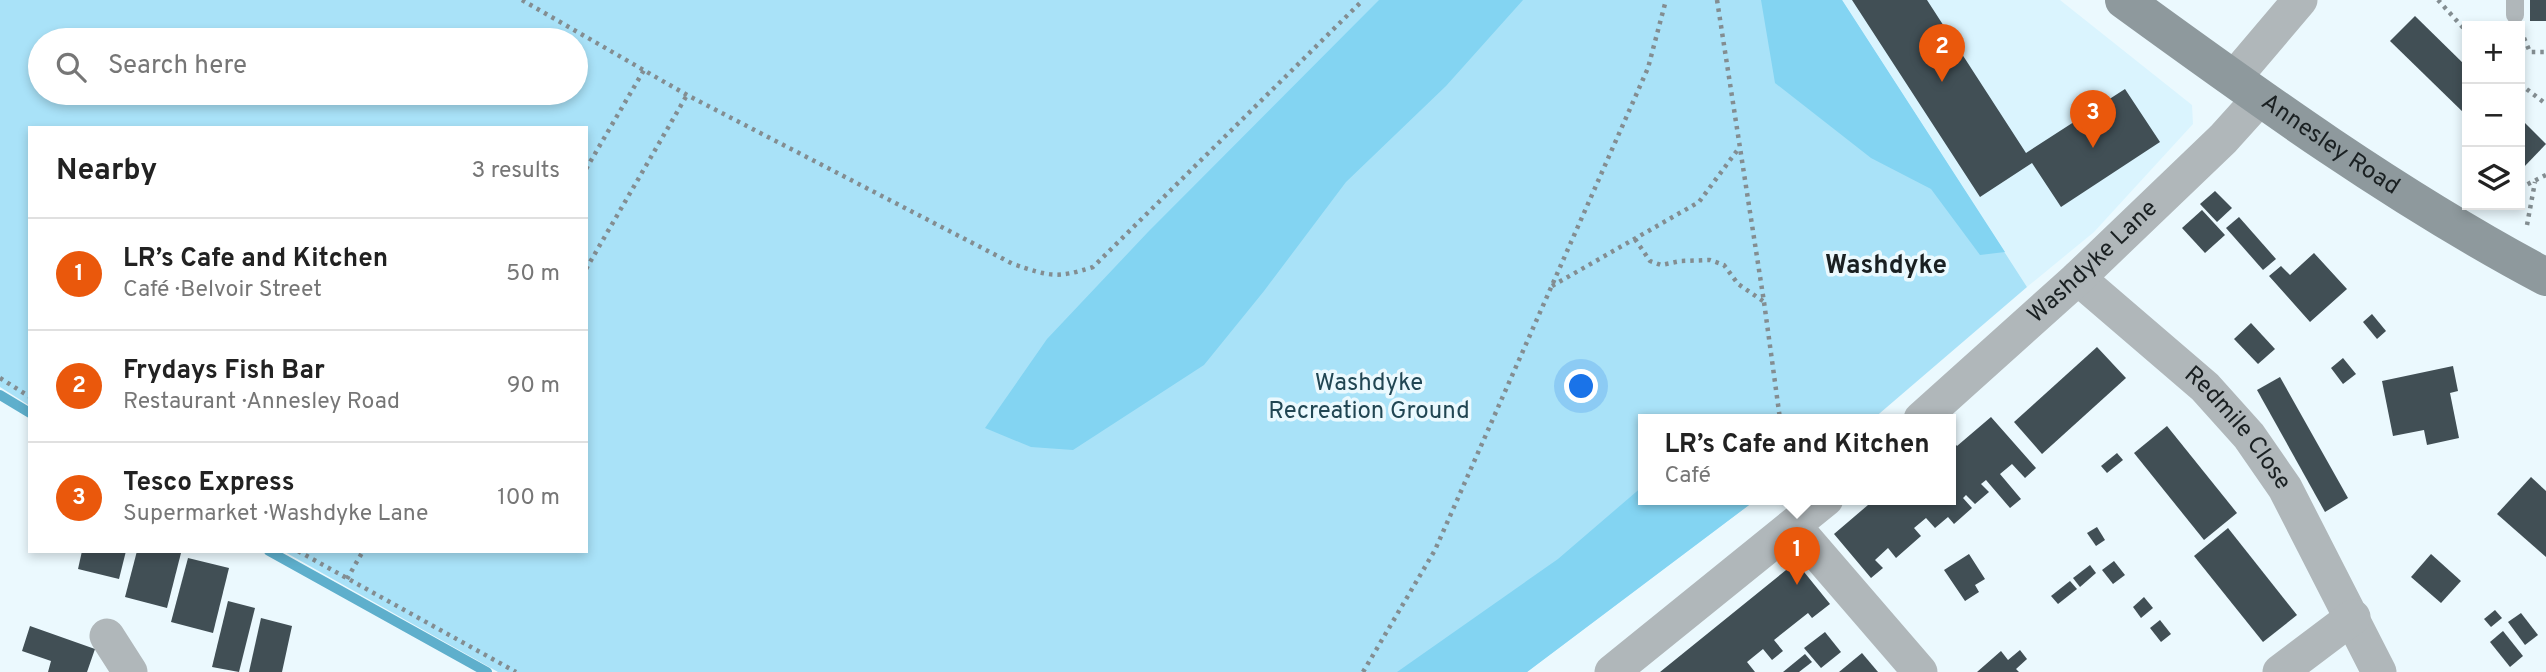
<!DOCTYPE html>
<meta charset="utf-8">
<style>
:root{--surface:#fff;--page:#f2f2f2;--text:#222;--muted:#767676;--line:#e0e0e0;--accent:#ea580c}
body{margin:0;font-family:Overpass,sans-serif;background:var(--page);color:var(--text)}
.controls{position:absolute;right:21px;top:21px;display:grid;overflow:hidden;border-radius:0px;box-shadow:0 4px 10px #0003}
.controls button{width:63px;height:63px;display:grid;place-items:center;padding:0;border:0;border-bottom:2px solid var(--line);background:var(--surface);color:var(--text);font:35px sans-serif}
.you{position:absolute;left:1582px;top:387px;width:24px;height:24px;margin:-18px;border:5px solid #fff;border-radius:50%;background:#1a73e8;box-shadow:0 0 0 10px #1a73e833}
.badge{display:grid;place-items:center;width:46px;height:46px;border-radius:50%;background:var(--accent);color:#fff;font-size:23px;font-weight:700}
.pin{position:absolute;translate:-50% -58px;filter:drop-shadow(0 2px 4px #0008)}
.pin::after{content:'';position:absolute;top:37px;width:24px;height:21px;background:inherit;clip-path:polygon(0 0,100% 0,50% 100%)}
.popup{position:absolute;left:1638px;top:414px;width:318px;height:91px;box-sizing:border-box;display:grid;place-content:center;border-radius:0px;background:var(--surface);filter:drop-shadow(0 2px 5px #0005);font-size:23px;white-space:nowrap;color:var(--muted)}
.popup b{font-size:26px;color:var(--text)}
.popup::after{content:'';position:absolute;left:50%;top:100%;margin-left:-14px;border:14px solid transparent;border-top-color:var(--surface)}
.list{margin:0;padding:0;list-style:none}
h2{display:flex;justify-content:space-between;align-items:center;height:91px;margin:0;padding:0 28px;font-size:30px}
h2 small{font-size:23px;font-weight:400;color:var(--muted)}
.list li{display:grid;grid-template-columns:46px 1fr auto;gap:21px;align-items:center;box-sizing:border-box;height:112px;padding:0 28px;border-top:2px solid var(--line)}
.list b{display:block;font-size:26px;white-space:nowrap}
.list p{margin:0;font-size:23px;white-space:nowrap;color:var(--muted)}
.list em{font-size:23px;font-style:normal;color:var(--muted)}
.icon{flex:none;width:38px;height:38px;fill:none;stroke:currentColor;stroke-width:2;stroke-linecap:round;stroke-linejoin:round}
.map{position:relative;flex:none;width:2546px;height:672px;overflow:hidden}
.search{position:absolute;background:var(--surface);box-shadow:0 4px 10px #0003;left:28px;top:28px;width:560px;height:77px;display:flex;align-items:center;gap:18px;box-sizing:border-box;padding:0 24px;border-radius:38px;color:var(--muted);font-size:26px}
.panel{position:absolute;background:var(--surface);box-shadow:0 4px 10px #0003;left:28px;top:126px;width:560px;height:427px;border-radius:0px}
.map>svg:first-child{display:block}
.built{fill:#daf4fe}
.green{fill:#a9e2f8;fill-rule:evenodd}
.forest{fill:#83d4f2}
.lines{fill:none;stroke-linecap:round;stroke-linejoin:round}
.stream{stroke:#5eafcc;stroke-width:10}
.building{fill:#414f55}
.path{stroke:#838d91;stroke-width:4.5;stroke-dasharray:3.5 5;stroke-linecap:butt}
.lane{stroke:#b0b7ba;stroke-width:18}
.street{stroke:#b0b7ba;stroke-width:35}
.secondary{stroke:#8e999d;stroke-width:38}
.labels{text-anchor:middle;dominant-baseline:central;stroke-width:7;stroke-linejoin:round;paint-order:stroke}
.street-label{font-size:24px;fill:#1a2022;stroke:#ebf9fe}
.park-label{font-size:24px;fill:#214653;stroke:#ebf9fe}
.neighbourhood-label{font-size:26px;font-weight:bold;fill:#1a2022;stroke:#ebf9fe}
</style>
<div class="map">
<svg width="2546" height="672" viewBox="0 0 2546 672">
<rect width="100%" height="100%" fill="#ebf9fe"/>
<path class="built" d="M1842,0H2060L2192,105L2193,124L2094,232L2027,287Z"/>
<path class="green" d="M0,0H1842L2027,287L1873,419H1643V499H1757L1527,672H498L283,551H586V128H30V406L0,387ZM40,40H576V93H40Z"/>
<g class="forest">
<path d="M1379,0H1523L1446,86L1346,182L1264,291L1204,365L1073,450L1031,447L985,428L1047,339L1148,232Z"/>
<path d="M1761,0H1842L2005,252L1980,255L1931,189L1871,158L1775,83Z"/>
<path d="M1643,486V499H1757L1527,672H1397L1558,559Z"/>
</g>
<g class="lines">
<g class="stream">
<path d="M0,395L30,413"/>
<path d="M269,551L487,672"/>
</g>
</g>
<g class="building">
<path d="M1852,0H1927L2026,153L2125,89L2160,142L2061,207L2032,163L1980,197Z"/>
<rect x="2530" y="0" width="16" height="21"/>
<path d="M2415,16L2467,67V116L2390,41Z"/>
<path d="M2520,118L2546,144L2522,169L2520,167Z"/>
<path d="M2215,191L2232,208L2217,222L2200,204Z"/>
<path d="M2202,210L2225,235L2205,253L2182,228Z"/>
<path d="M2239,217L2276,259L2263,270L2226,228Z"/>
<path d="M2314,253L2347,289L2310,322L2269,276L2281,266L2290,275Z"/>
<path d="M2372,314L2386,331L2377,339L2363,322Z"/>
<path d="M2251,323L2275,349L2258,364L2234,339Z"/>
<path d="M2097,347L2126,378L2042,454L2014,422Z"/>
<path d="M2343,358L2356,374L2343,384L2331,368Z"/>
<path d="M2453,366L2458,391L2450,393L2459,438L2427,445L2424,430L2393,436L2382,381Z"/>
<path d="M2280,377L2348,498L2325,512L2257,390Z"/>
<path d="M1991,417L2036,468L2025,478L2012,464L2000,474L2021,499L2010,508L1986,480L1981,484L1989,492L1975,504L1966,495L1963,498L1972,508L1954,524L1948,517L1935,528L1926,518L1914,528L1921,536L1896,558L1888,548L1875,560L1883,568L1871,578L1834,534L1875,499H1951V442L1952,440L1957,446Z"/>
<path d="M2167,426L2237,513L2204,540L2134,453Z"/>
<path d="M2117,453L2123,460L2107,473L2101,466Z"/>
<path d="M2531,477L2546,491V557L2497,514Z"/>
<path d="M2097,527L2105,540L2096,546L2087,533Z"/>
<path d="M2228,528L2297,615L2263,642L2194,556Z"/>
<path d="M82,551H126L119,579L78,569Z"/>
<path d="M137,551L181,553L167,608L125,597Z"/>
<path d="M1969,554L1985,579L1975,585L1979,592L1965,601L1944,570Z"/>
<path d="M2431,554L2461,581L2441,603L2411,577Z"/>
<path d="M188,558L229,568L213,633L171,622Z"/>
<path d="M2114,561L2125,575L2113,584L2102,570Z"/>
<path d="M1796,562L1830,604L1812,618L1808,613L1774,640L1783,651L1772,660L1763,649L1747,662L1755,672H1660Z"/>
<path d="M2090,565L2096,573L2080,587L2073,578Z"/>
<path d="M2070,581L2077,589L2058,604L2051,596Z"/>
<path d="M2144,597L2153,608L2141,618L2133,607Z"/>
<path d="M228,601L255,608L239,672L212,667Z"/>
<path d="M2495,610L2502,618L2491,627L2484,619Z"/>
<path d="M2521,613L2538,635L2525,645L2508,622Z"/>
<path d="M261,618L292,626L282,672H249Z"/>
<path d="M2160,620L2171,634L2161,642L2150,628Z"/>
<path d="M30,626L95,649L87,672H48L51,661L22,651Z"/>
<path d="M2503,631L2523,656L2510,667L2490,642Z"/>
<path d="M1825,632L1841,652L1821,668L1804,648Z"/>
<path d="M2020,650L2027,659L2016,669L2019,672H1977L2001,651L2008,660Z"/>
<path d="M1862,653L1878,672H1839Z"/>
<path d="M1805,654L1812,662L1799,672H1783Z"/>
</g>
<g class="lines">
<g class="path">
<path d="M522,0L687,95L1013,264C1049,276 1056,279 1093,267L1363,0"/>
<path d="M1717,0L1764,302L1780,419"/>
<path d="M2438,0L2467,32"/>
<path d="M2524,38L2530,52H2546"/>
<path d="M2520,84L2546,104"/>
<path d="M586,169L644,70"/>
<path d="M2520,188L2546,175"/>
<path d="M2527,225L2535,182"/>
<path d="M1635,239L1650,261L1661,265L1681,261L1710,260L1724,265L1738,284L1763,301"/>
<path d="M586,269L687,95"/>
<path d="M1552,286L1699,202L1739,148"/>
<path d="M0,378L30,397"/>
<path d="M298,551L516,672"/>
<path d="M347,579L363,551"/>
<path d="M1363,672L1435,550L1648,68L1666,0"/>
</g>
<path class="lane" d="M2515,15V0"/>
<g class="street">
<path d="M2233,79L2300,0"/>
<path id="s1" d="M2078,278L2205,387L2249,436L2285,488L2379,672"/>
<path id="s2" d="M1921,419L2078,278L2223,139L2260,98"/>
<path d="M1794,526L1920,672"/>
<path d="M107,636L130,672"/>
<path d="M1612,672L1826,499"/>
<path d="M2280,672L2353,617"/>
</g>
<path class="secondary" id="s3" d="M2124,0C2260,99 2397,198 2546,277"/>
</g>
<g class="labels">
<g class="street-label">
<text stroke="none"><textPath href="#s3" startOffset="252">Annesley Road</textPath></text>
<text stroke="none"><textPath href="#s2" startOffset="233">Washdyke Lane</textPath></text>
<text stroke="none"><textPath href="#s1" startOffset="220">Redmile Close</textPath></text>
</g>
<g class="park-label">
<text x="1369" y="384">Washdyke<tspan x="1369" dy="28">Recreation Ground</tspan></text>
</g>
<g class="neighbourhood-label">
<text x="1886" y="266">Washdyke</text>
</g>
</g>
</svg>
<div class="controls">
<button>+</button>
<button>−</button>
<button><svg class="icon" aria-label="layers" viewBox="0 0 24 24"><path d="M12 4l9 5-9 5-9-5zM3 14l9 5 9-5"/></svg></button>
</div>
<div class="you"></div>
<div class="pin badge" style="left:1797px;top:585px">1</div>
<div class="popup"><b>LR’s Cafe and Kitchen</b>Café</div>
<div class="pin badge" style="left:1942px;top:82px">2</div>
<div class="pin badge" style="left:2093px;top:148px">3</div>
<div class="search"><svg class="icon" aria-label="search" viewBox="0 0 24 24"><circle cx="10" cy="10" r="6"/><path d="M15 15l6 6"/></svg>Search here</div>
<section class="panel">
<h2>Nearby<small>3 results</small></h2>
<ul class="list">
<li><span class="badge">1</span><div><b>LR’s Cafe and Kitchen</b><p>Café · Belvoir Street</p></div><em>50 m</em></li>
<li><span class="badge">2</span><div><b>Frydays Fish Bar</b><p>Restaurant · Annesley Road</p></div><em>90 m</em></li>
<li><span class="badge">3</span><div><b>Tesco Express</b><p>Supermarket · Washdyke Lane</p></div><em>100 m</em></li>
</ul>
</section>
</div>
